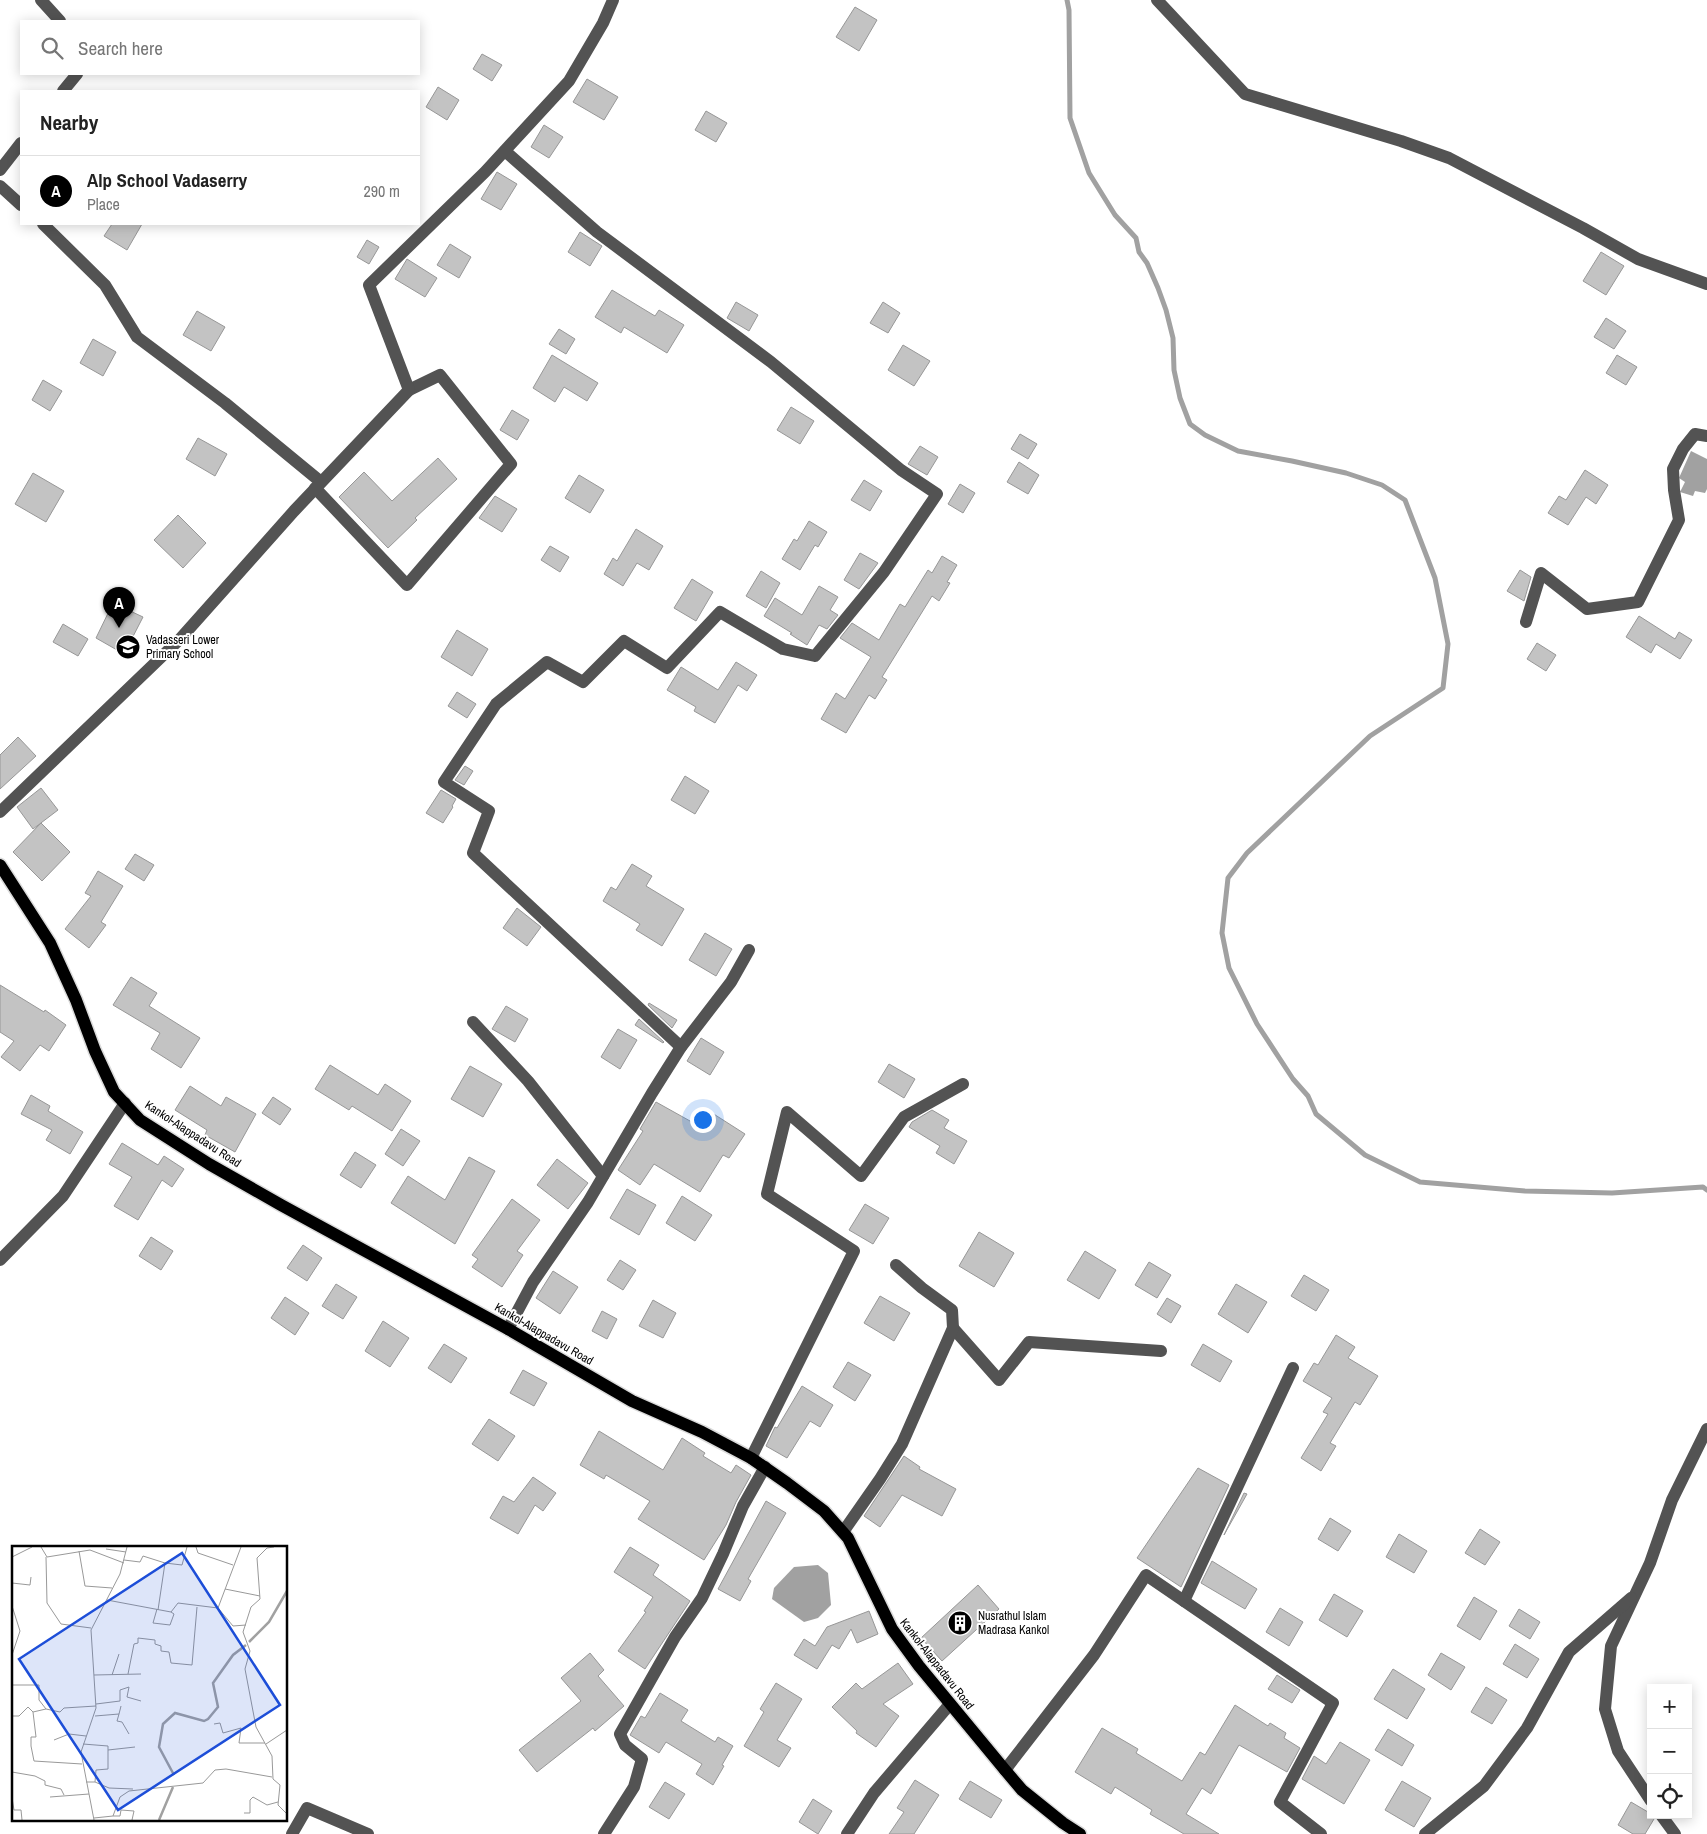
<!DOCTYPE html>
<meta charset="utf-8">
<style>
:root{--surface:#fff;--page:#f2f2f2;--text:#222;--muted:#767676;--line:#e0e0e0;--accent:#000}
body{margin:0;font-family:"Archivo Narrow",sans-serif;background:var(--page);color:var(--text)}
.controls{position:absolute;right:15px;bottom:15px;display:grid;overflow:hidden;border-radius:0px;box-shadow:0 2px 12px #0003}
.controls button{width:45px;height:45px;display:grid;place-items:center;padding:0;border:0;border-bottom:1px solid var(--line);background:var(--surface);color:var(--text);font:25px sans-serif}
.you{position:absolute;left:702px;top:1119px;width:18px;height:18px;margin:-12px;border:4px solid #fff;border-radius:50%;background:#1a73e8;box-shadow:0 0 0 8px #1a73e833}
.badge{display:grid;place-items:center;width:32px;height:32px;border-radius:50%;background:var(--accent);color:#fff;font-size:16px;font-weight:700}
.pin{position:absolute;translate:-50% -41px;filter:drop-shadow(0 1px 2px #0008)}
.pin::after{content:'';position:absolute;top:26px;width:18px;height:15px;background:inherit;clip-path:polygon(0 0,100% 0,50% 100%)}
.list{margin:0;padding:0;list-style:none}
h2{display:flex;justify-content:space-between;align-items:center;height:65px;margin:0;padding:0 20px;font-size:21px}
h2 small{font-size:16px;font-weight:400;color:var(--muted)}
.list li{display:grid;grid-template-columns:32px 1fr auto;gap:15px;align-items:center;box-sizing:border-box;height:70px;padding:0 20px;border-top:1px solid var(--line)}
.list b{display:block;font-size:19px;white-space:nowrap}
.list p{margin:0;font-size:16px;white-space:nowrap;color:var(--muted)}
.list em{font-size:16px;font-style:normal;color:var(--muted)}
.icon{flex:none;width:28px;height:28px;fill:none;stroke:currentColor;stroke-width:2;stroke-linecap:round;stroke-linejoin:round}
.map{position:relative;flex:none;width:1707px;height:1834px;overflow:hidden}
.search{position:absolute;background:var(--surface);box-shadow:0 2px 12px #0003;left:20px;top:20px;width:400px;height:55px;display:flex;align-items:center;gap:12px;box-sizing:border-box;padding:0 18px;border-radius:0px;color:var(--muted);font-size:19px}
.panel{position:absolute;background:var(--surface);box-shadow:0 2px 12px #0003;left:20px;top:90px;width:400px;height:135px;border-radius:0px}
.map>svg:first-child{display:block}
.water{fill:#a1a1a1}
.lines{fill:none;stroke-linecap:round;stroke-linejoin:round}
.stream{stroke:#a1a1a1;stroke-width:5}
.building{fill:#c3c3c3;stroke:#979797}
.major-casing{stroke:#dbdbdb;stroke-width:15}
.minor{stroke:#535353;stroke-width:12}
.major{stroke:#000;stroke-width:12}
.labels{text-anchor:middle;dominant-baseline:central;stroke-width:4;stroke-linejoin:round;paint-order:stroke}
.poi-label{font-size:12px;fill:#000;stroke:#fff;text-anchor:start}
.street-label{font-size:12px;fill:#000;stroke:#fff}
.inset-river{fill:none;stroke:#a1a1a1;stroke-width:2.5}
.inset-road{fill:none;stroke:#999;stroke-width:1}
.view{fill:#1d4ed8;fill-opacity:0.15;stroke:#1d4ed8;stroke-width:2.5}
.inset-edge{fill:none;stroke:#000;stroke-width:2.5}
</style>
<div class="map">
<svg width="1707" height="1834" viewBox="0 0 1707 1834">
<rect width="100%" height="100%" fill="#fff"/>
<g class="water">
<path d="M1691,451L1707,459V489L1705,493L1695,491L1693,496L1680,492L1685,482L1679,478Z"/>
<path d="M818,1565L828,1573L831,1605L818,1618L804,1622L772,1599L774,1588L794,1567Z"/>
</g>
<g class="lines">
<path class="stream" d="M1067,0L1069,10L1070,118L1089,173L1115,215L1136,238L1139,252L1147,263L1158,288L1166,310L1173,338L1174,370L1180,398L1190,424L1205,435L1238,451L1292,461L1346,473L1382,485L1405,500L1435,578L1448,644L1443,688L1370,736L1247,853L1228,878L1222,933L1229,968L1257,1024L1293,1079L1308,1096L1316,1114L1365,1155L1420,1182L1525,1191L1612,1193L1703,1187L1707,1190"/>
</g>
<g class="building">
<path d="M855,7L877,20L859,51L836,37Z"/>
<path d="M482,54L502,65L492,81L473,69Z"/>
<path d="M587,79L618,97L604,120L573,102Z"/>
<path d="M438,87L459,100L447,120L426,107Z"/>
<path d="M706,111L727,123L716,142L695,130Z"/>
<path d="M544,125L563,137L549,158L531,147Z"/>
<path d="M497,172L517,184L501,210L481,199Z"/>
<path d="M112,224H142L127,250L104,236Z"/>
<path d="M580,232L602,246L590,266L568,252Z"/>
<path d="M367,240L379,247L369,264L357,257Z"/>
<path d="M450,244L471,257L459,278L437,265Z"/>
<path d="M1601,252L1624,266L1606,295L1583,281Z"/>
<path d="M407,259L437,278L425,297L395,279Z"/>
<path d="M612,290L655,316L659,310L684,325L667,353L624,327L621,333L595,317Z"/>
<path d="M736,302L758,315L749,331L727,318Z"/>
<path d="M883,302L900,313L888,333L870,323Z"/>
<path d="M197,311L225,327L211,351L183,335Z"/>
<path d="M1606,318L1626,331L1614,349L1594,337Z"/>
<path d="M559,329L575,339L566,354L549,344Z"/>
<path d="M93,339L116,352L103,376L80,363Z"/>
<path d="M903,345L930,361L914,386L888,370Z"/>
<path d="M552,355L598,383L587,401L564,387L555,402L533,388Z"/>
<path d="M1617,355L1637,367L1626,385L1606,373Z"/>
<path d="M43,380L62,391L50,411L32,400Z"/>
<path d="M791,407L814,421L800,444L777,430Z"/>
<path d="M512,410L529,420L517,440L500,430Z"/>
<path d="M1020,434L1037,444L1028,459L1011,449Z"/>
<path d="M198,438L227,454L215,476L186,459Z"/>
<path d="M920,446L938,457L927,475L908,464Z"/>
<path d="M438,458L457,479L415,518L417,520L388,548L339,497L364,472L392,501Z"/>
<path d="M1019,462L1039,475L1028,494L1007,482Z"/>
<path d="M1585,470L1608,485L1596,504L1586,497L1568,525L1548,513L1559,496L1566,500Z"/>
<path d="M33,473L64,491L46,522L15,504Z"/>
<path d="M579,475L604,490L590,513L565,498Z"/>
<path d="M864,480L882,491L870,511L851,500Z"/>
<path d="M960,484L975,493L963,513L948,504Z"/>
<path d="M495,496L517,509L502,532L479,518Z"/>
<path d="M178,515L206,543L183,568L154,540Z"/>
<path d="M809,521L827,532L818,547L815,545L800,570L782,559L794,539L797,541Z"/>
<path d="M636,529L663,546L649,570L637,563L623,586L604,574L613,558L617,561Z"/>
<path d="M550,546L569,557L560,572L541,560Z"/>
<path d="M860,553L878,563L859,589L844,580Z"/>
<path d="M942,556L957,565L947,582L950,583L939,601L932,596L882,677L887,680L875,699L869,695L846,733L821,719L836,693L845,699L871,657L840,638L852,623L879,640L900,604L905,607L928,570L932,573Z"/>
<path d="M1520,570L1531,577L1524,601L1507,591Z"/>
<path d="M761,571L780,583L766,608L746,596Z"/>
<path d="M692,579L713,592L696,621L674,608Z"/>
<path d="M819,586L838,597L830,610L838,615L827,629L819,625L807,645L790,634L792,633L764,616L775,598L802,615Z"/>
<path d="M113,603L143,617L124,654L96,638Z"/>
<path d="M1639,616L1675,639L1679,632L1692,640L1680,659L1656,644L1651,653L1626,637Z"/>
<path d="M63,624L88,639L78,656L53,642Z"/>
<path d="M457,630L488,649L472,676L441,657Z"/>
<path d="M1537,643L1556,655L1546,671L1527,659Z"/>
<path d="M736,662L757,675L747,691L738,685L715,723L694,711L696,707L667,690L681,667L718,690Z"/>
<path d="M457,692L476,704L467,718L448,706Z"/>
<path d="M18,737L36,756L0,789V755Z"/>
<path d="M465,766L473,771L464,785L455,780Z"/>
<path d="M685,776L709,791L695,814L671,800Z"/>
<path d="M41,788L58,810L33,829L17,807Z"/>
<path d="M441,790L456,799L452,806L453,807L443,823L426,813Z"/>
<path d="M41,823L70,852L42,881L13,852Z"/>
<path d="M135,854L154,865L144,881L125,869Z"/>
<path d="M632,864L652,876L646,886L684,909L662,946L636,930L640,924L603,901L611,887L616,890Z"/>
<path d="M98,871L123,886L101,922L106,925L89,948L65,929L91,896L85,893Z"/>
<path d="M517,908L541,927L527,946L503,928Z"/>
<path d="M705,933L732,949L716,976L689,960Z"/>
<path d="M131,977L157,993L149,1006L200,1038L181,1068L151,1049L160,1033L113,1005Z"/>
<path d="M0,985L44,1012L45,1010L66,1025L49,1051L40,1045L20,1071L1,1057L14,1041L0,1032Z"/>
<path d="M649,1003L677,1020L672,1028L648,1005Z"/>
<path d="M506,1006L528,1019L515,1042L492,1029Z"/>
<path d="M639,1019L664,1042L663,1043L635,1025Z"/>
<path d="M618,1029L637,1040L620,1069L601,1057Z"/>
<path d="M701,1038L724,1052L710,1075L687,1061Z"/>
<path d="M889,1064L915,1079L904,1098L878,1082Z"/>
<path d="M330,1065L378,1095L385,1084L411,1101L392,1131L352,1106L349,1110L315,1089Z"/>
<path d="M470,1066L502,1084L483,1117L451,1099Z"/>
<path d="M190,1086L221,1106L226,1097L256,1114L235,1152L205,1135L207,1130L175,1110Z"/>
<path d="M31,1095L50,1106L48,1111L83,1132L70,1154L46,1140L52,1130L21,1114Z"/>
<path d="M273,1097L291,1109L280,1125L262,1113Z"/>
<path d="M656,1102L699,1126L709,1111L745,1134L729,1158L723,1155L700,1192L654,1164L640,1185L618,1170L643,1131L640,1129Z"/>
<path d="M932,1110L949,1120L944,1128L967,1141L954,1164L936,1153L940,1146L909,1127L912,1122Z"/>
<path d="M401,1129L420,1141L403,1166L385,1154Z"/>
<path d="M122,1143L158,1165L164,1156L184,1169L172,1187L162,1180L138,1220L114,1206L132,1177L109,1164Z"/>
<path d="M355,1152L376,1165L361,1188L340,1175Z"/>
<path d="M469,1157L495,1171L455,1244L391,1203L408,1176L445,1200Z"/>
<path d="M557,1159L588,1183L568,1209L537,1185Z"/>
<path d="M627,1189L656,1205L639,1235L610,1218Z"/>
<path d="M682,1196L712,1215L695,1241L666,1223Z"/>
<path d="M512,1199L540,1220L517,1251L523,1255L502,1287L472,1267L478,1259L472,1255Z"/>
<path d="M865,1204L889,1218L873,1244L849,1230Z"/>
<path d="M979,1232L1014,1253L994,1287L959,1266Z"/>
<path d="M151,1237L173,1251L161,1270L139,1256Z"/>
<path d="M303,1245L322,1258L307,1281L287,1268Z"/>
<path d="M1085,1251L1116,1270L1099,1299L1067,1280Z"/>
<path d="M620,1260L636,1270L623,1290L607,1280Z"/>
<path d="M1149,1262L1171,1275L1157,1298L1135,1285Z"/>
<path d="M553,1271L578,1287L560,1314L536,1298Z"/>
<path d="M1304,1275L1329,1290L1316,1311L1291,1296Z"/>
<path d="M336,1284L357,1297L343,1319L322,1306Z"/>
<path d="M1236,1284L1267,1302L1248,1333L1218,1314Z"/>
<path d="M880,1296L910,1313L894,1341L864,1323Z"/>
<path d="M285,1297L309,1313L295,1335L271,1318Z"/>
<path d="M1167,1298L1181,1306L1171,1323L1157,1314Z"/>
<path d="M653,1300L676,1313L663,1338L639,1326Z"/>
<path d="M602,1311L617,1319L607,1339L592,1331Z"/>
<path d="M383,1321L409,1338L390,1367L365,1351Z"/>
<path d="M1336,1335L1355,1347L1348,1358L1378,1376L1360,1405L1355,1402L1330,1443L1336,1446L1321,1471L1301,1458L1328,1414L1323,1412L1332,1398L1303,1381L1314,1363L1318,1365Z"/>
<path d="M444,1344L467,1358L451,1383L428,1368Z"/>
<path d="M1203,1344L1232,1361L1220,1382L1191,1365Z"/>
<path d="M848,1362L871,1375L855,1401L833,1387Z"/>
<path d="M523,1370L547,1383L534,1406L510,1393Z"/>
<path d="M802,1386L833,1405L820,1427L810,1421L787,1458L766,1446L775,1427L777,1428Z"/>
<path d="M489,1419L515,1436L498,1461L472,1444Z"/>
<path d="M599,1431L663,1470L682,1438L705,1453L703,1456L731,1473L736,1465L751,1475L736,1502L726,1525L704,1560L638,1519L650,1501L606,1475L604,1479L580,1465Z"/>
<path d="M904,1456L920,1467L919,1469L956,1489L942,1516L902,1495L880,1527L864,1516Z"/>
<path d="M1198,1468L1229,1485L1181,1587L1137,1558Z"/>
<path d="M533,1477L556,1493L543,1511L535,1505L518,1534L490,1518L503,1496L514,1502Z"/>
<path d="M1244,1493L1247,1494L1224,1535Z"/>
<path d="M766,1501L786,1513L748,1579L751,1581L740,1601L718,1589Z"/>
<path d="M1330,1518L1351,1531L1338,1551L1318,1539Z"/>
<path d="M1480,1529L1500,1542L1485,1565L1465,1553Z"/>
<path d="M1399,1534L1427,1551L1414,1573L1386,1557Z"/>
<path d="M630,1547L659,1565L653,1575L690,1601L645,1669L618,1651L646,1612L644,1611L653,1597L614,1572Z"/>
<path d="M1212,1561L1257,1589L1245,1609L1201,1583Z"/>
<path d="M978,1585L999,1609L942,1661L921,1638Z"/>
<path d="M1334,1594L1363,1611L1347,1637L1319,1620Z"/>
<path d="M1474,1597L1497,1611L1480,1640L1457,1626Z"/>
<path d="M1280,1608L1303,1622L1289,1646L1266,1632Z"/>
<path d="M1519,1609L1540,1622L1530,1639L1509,1626Z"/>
<path d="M869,1611L878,1634L857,1643L851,1629L839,1649L832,1645L817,1669L794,1655L804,1639L815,1646L827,1627Z"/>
<path d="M1515,1644L1539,1659L1527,1678L1503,1664Z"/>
<path d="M590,1653L604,1670L598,1676L624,1706L595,1731L593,1728L537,1772L519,1750L581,1701L561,1678Z"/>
<path d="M1441,1653L1465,1667L1451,1690L1428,1675Z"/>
<path d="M898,1663L913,1684L883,1704L899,1716L876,1747L856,1733L857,1731L832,1707L856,1683L862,1689Z"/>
<path d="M1393,1669L1425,1689L1407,1719L1374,1699Z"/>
<path d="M1277,1675L1300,1690L1292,1703L1268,1689Z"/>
<path d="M776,1683L802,1699L777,1740L791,1748L779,1767L744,1746L764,1712L760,1709Z"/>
<path d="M1486,1687L1507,1700L1492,1724L1471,1712Z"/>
<path d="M660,1693L688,1710L681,1721L715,1742L718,1737L733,1746L722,1765L724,1766L713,1785L696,1774L702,1764L666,1742L659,1753L630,1735L641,1716L645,1718Z"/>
<path d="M1235,1705L1268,1726L1270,1723L1286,1733L1284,1738L1300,1748L1287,1772L1239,1745L1211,1794L1202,1788L1186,1814L1219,1834H1184L1150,1814L1152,1810L1115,1787L1111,1794L1075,1772L1102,1728L1138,1749L1136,1753L1182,1781L1200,1752L1205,1755Z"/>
<path d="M1388,1729L1414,1745L1402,1766L1375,1750Z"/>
<path d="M1340,1742L1370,1760L1344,1804L1302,1779L1314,1756L1326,1764Z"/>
<path d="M915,1780L939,1795L914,1834H889L904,1812L897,1808Z"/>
<path d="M970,1781L1002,1800L991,1818L959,1799Z"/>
<path d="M1402,1781L1431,1798L1414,1827L1385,1810Z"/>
<path d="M665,1782L685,1794L669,1819L649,1807Z"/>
<path d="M813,1799L832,1811L818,1834L799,1822Z"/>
<path d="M1631,1802L1653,1815L1654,1819L1645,1834H1633L1618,1825Z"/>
</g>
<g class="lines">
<defs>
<path id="major" d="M0,865L50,943L76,1000L95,1051L114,1092L140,1120L209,1164L281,1205L508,1329L632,1401L702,1432L751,1458L787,1483L824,1511L848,1538L892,1629L919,1666L1005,1770L1022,1790L1063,1823L1080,1834"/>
</defs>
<use href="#major" class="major-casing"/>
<g class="minor">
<path d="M41,0L60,21"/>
<path d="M1157,0L1245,94L1401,141L1449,158L1583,228L1638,259L1707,284"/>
<path d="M63,91L77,74"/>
<path d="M505,151L597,232L771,362L901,470L937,494L884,572L815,656L783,649L720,612L667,668L624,641L583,682L547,662L496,704L444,782L489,811L473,853L681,1047"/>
<path d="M0,170L21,143"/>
<path d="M0,186L21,205"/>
<path d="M43,224L105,285L137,337L225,403L321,482"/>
<path d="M315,488L407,585L511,464L440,375L409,390"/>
<path d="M1526,622L1541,573L1587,609L1638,602L1679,520L1674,490L1673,469L1683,449L1695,434L1707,436"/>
<path d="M0,812L180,639L294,511L409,390L369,285L485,172L569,81L603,23L613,0"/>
<path d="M473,1022L528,1081L603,1176"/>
<path d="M0,1260L63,1196L125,1103"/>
<path d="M953,1328L999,1380L1029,1342L1161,1351"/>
<path d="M508,1329L533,1282L588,1202L652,1093L681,1047L731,982L749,950"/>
<path d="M751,1458L854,1251L767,1194L787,1112L861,1176L904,1117L963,1084"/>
<path d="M843,1532L880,1479L902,1444L953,1328L952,1310L922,1288L896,1265"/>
<path d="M1184,1601L1293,1368"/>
<path d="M1005,1770L1094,1655L1146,1575L1333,1703L1280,1802L1321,1834"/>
<path d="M1651,1801L1618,1751L1605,1709L1611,1646L1650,1563L1672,1500L1707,1429"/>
<path d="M1661,1815L1675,1834"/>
<path d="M292,1834L307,1808L368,1834"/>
<path d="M604,1834L634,1787L642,1759L625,1745L620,1734L675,1637L702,1598L723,1554L743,1506L765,1467"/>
<path d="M847,1834L874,1793L950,1704"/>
<path d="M1425,1834L1484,1786L1527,1728L1569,1652L1631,1598"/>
</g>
<use href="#major" class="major"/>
</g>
<defs>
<symbol id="school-disc" viewBox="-11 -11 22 22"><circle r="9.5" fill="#000" stroke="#fff"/><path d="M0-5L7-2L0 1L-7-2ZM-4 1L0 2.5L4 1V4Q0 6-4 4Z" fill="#fff"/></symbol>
<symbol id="building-disc" viewBox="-11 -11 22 22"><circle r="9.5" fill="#000" stroke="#fff"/><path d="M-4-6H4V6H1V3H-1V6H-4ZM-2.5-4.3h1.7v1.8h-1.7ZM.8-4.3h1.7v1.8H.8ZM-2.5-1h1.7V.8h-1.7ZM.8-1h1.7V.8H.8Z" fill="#fff"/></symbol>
</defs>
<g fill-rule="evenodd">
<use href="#school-disc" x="114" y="633" width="28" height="28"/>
<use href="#building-disc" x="946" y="1609" width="28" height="28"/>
</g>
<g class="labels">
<g class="poi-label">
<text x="146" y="640">Vadasseri Lower<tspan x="146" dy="14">Primary School</tspan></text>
<text x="978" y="1616">Nusrathul Islam<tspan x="978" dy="14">Madrasa Kankol</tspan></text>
</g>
<g class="street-label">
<text transform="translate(193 1134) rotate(33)">Kankol-Alappadavu Road</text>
<text transform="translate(544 1334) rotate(30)">Kankol-Alappadavu Road</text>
<text transform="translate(937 1664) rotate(52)">Kankol-Alappadavu Road</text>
</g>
</g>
<g transform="translate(12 1546)">
<rect width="275" height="275" fill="#fff"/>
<path class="inset-river" d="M237,96L257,76L275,45M162,229L147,201L151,178L163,167L192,175L196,173L206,161L201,137L221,109L234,99M147,274L161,241"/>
<path class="inset-road" d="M29,1L35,11L78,4L112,17M184,1L186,7L221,19M262,1L255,2L245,12L248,53L239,61L231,86L238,105L233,123L244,181L260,210L261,233L268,239L266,259L275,268M94,3L114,6M67,5L73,40L100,42M0,11L20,1M34,11L35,57L49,78L79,82M112,14L128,16L131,10L153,17L146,64M153,17L170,19L175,1M0,37L18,39L19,31M213,43L248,50M95,54L159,66L166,57L206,62L229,1M0,60L8,85L0,109M206,62L221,80L234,79M145,63L141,77L158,79L162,68L159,66M116,128L122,98L126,97V92L143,94V98L149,100V105L157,106L159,117L180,119L185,61M82,129L129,128M100,129L107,108M0,139H27V154L34,163L21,166L24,191H19V200L22,215L70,218M84,158L108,155V144L117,141L115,151L129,155M34,163L48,166L52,162L84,160M107,168L105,175L110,176L117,188M0,170H7L16,161L21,166M83,170L107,168L109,160M202,178L208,177L211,187L229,182L227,197H253M42,194L57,188L74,190M71,198L96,200V223L84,224L83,236H74M254,198L275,184M96,204L123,201M0,226L23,230L33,235V239L49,243L52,249M83,236L97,242L121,243M38,251L77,248M0,252L2,264H9L10,274M232,267H238V254L241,251L255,259L266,256M101,270H108L109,264L122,265L120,274M82,272L101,270L108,251L117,245L191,237L203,224L214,223L260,231M82,274L69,206L84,162L79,84L108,28L115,1"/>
<path class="view" d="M170,7L268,159L106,264L7,113Z"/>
<rect width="275" height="275" class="inset-edge"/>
</g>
</svg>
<div class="controls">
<button>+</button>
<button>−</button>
<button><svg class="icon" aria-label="locate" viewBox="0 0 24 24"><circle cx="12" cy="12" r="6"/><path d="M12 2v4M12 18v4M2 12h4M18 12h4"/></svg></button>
</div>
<div class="you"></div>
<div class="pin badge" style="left:119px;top:628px">A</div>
<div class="search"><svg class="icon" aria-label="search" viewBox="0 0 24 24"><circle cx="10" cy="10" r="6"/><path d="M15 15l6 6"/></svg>Search here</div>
<section class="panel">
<h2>Nearby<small></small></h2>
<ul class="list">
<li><span class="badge">A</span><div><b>Alp School Vadaserry</b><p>Place</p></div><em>290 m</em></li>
</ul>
</section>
</div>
